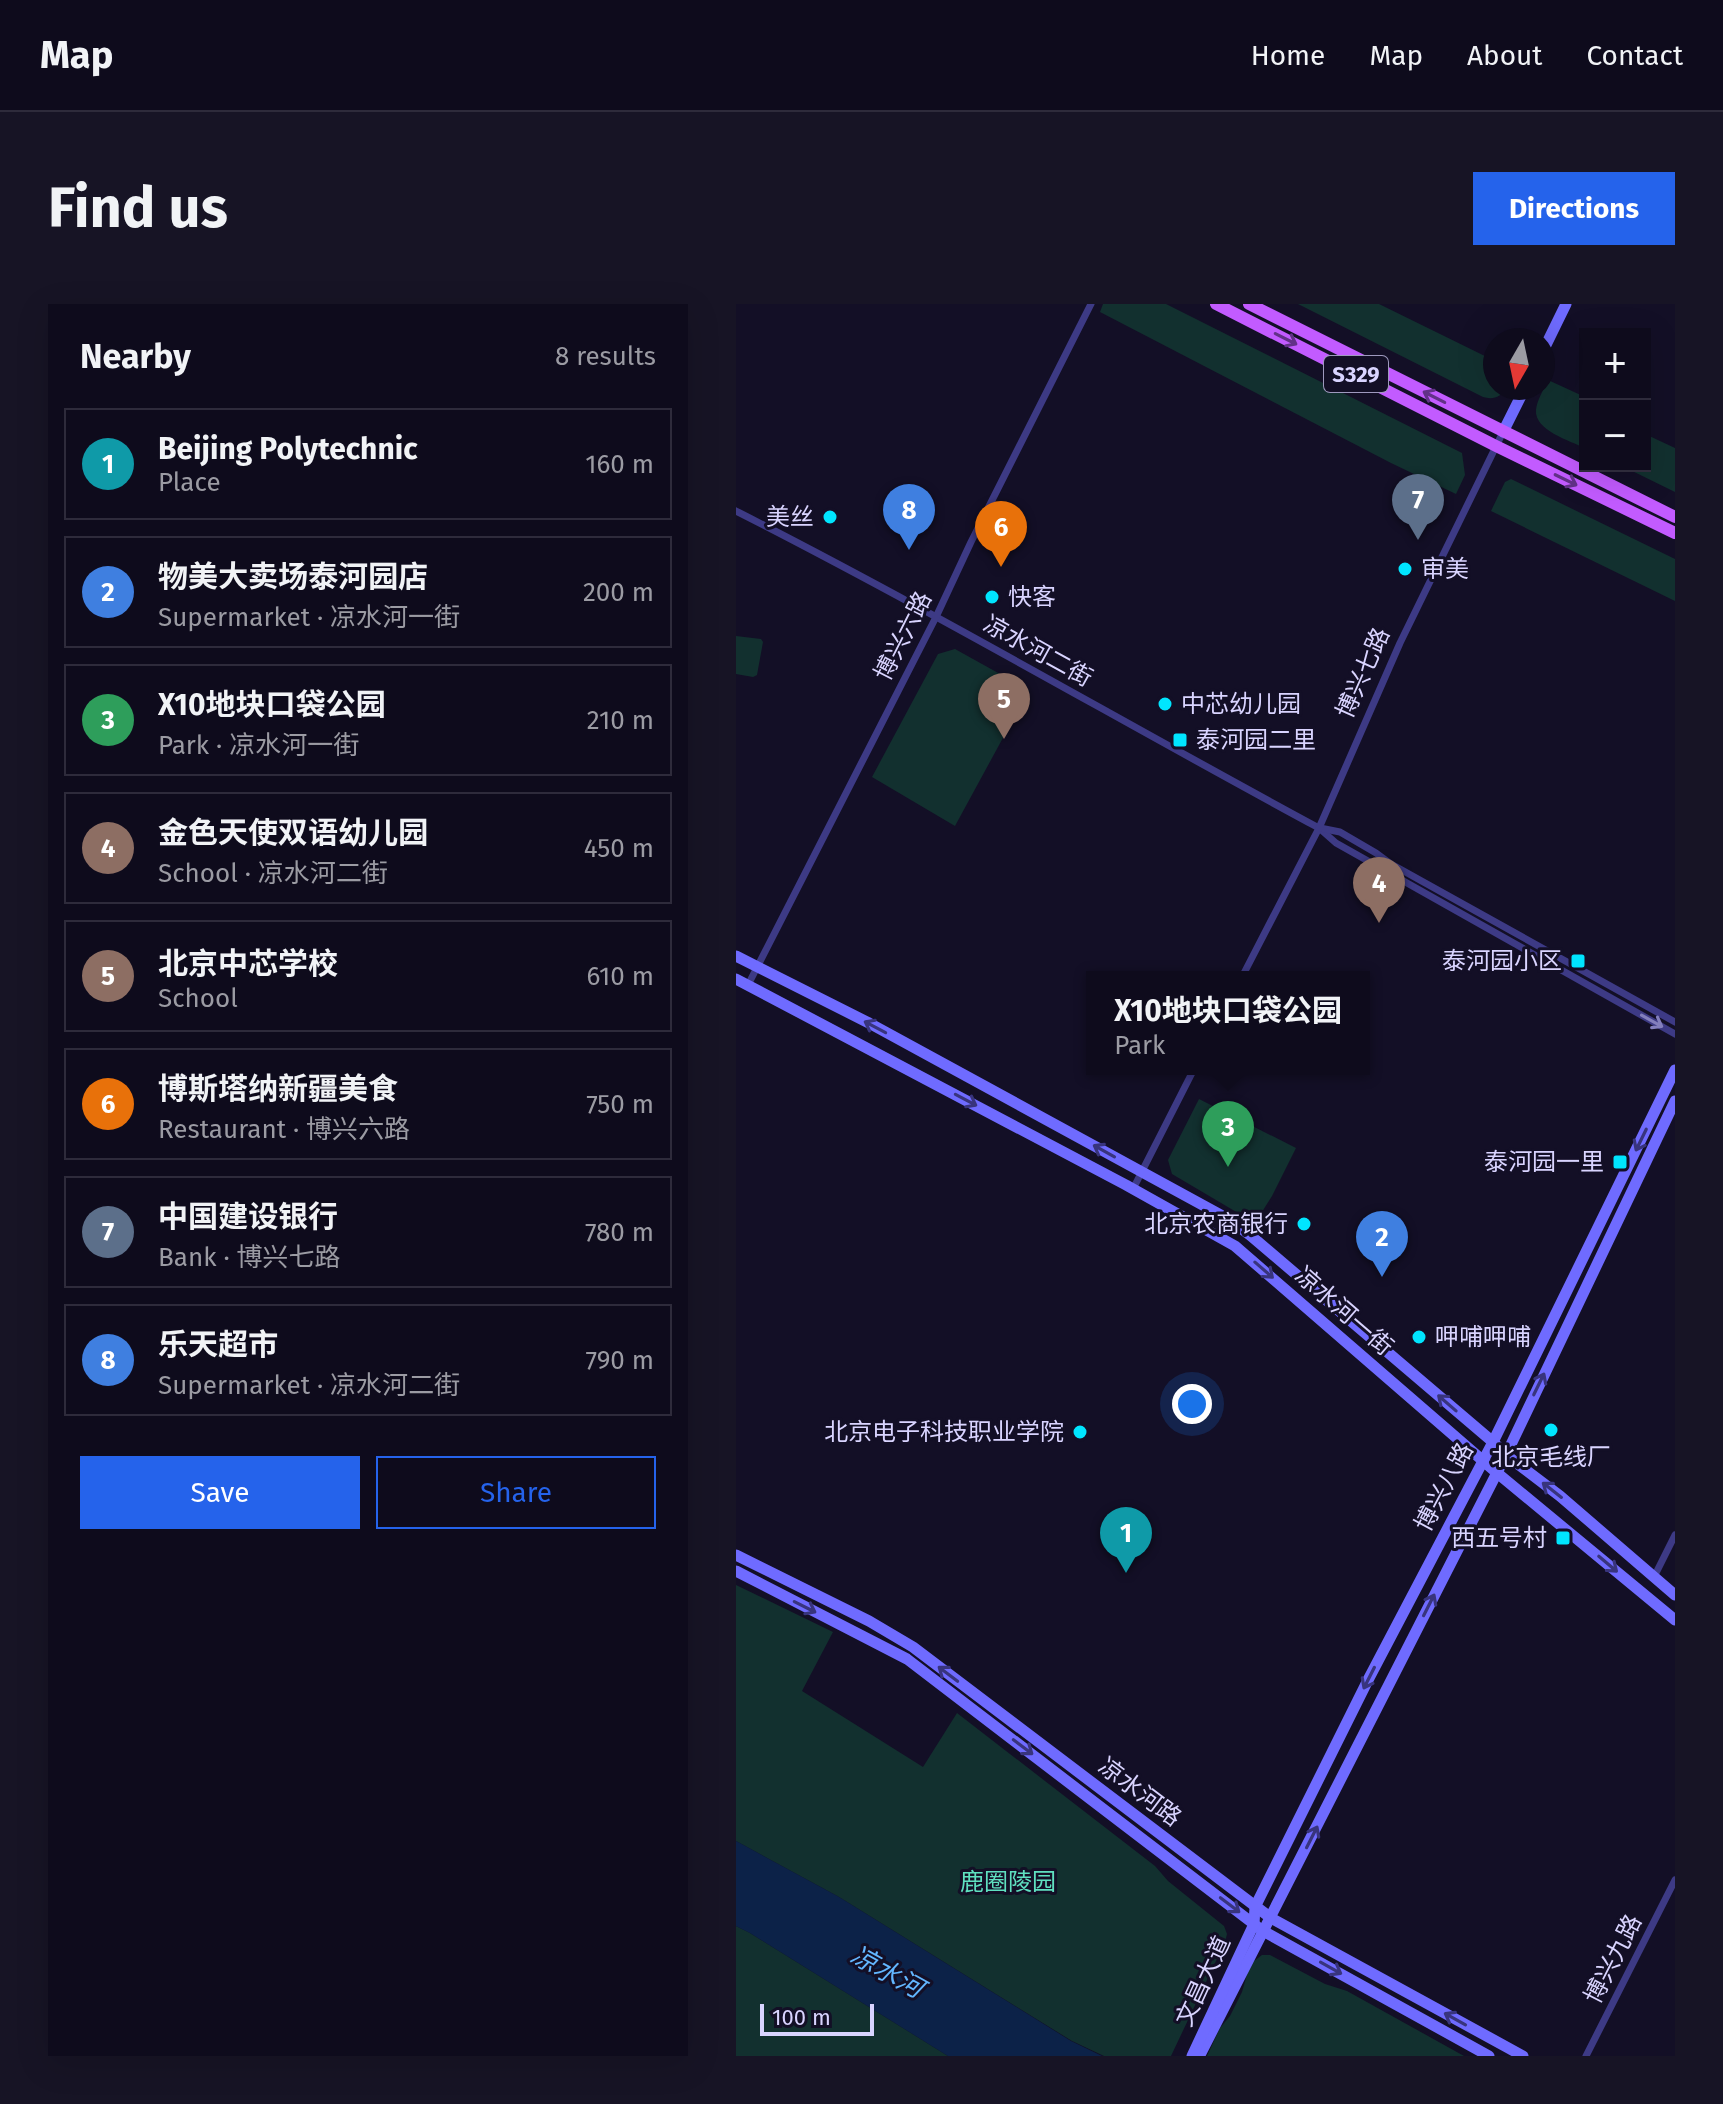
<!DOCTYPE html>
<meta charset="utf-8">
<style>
:root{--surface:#0e0b1c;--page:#171425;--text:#f1f3f6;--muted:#9b9ba3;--line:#2e2b3b;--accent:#2563eb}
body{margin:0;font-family:"Fira Sans","Noto Sans SC",sans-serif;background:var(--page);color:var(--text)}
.controls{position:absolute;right:24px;top:24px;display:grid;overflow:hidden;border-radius:0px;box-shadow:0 8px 32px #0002}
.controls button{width:72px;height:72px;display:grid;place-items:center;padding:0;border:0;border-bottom:2px solid var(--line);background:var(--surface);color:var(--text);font:40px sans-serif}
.compass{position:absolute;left:747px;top:24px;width:72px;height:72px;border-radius:50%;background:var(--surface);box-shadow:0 8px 32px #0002;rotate:189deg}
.scale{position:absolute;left:24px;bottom:20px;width:114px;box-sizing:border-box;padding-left:8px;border:4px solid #d9d4ff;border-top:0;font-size:22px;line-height:28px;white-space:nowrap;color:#d9d4ff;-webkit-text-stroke:6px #130f26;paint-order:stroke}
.you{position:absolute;left:456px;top:1100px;width:28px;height:28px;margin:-20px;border:6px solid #fff;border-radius:50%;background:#1a73e8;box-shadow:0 0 0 12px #1a73e833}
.badge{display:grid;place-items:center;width:52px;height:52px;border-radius:50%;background:var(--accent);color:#fff;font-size:26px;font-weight:700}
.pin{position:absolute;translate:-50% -66px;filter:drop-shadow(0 2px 4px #0008)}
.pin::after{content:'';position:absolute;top:42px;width:28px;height:24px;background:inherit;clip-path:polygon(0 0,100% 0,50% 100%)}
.popup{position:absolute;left:350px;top:667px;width:284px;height:104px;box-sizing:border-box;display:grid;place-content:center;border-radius:0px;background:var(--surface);filter:drop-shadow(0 2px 6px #0005);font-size:26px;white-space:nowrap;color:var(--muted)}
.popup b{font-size:30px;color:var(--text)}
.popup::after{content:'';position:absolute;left:50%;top:100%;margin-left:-16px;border:16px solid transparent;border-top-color:var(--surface)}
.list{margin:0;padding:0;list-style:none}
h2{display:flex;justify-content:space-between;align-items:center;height:104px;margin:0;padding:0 32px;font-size:34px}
h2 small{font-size:26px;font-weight:400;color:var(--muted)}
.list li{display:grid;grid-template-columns:52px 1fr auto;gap:24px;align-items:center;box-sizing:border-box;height:112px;margin:0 16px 16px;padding:0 16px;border:2px solid var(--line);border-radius:0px}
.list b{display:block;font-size:30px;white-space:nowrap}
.list p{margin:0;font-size:26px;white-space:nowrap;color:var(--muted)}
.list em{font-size:26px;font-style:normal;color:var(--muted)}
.actions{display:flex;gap:16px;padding:24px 32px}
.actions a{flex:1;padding:18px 0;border:2px solid var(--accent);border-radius:0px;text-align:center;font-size:28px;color:var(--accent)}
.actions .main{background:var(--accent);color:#fff}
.map{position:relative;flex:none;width:939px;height:1752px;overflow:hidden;border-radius:0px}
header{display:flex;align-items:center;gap:48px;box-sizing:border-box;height:112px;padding:0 40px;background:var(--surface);border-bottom:2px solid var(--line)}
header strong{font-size:38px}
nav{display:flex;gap:44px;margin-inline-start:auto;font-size:28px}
.intro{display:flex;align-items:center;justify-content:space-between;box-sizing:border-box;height:192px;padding:0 48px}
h1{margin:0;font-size:56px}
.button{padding:20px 36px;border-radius:0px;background:var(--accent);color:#fff;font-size:28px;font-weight:700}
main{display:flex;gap:48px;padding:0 48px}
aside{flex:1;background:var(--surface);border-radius:0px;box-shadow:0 8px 32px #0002}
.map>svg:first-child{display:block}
.green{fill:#12302f}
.water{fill:#0c2248}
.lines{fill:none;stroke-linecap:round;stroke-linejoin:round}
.street{stroke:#3d3a85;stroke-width:7}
.secondary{stroke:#6f6bff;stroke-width:11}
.primary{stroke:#c25bff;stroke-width:12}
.oneway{stroke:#623188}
.oneway2{stroke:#837fbc}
.oneway3{stroke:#38347d}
.poi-dot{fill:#00e5ff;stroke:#130f26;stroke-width:3}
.labels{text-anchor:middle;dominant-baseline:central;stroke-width:6;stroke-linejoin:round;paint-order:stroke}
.shield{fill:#130f26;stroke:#9e99be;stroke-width:2}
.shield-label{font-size:22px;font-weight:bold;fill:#d9d4ff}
.poi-label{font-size:24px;fill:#d9d4ff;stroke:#130f26;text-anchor:end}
.street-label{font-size:24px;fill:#d9d4ff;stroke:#130f26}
.park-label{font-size:24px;fill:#5fe0c0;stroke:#130f26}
.water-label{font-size:26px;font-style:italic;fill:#62b6ff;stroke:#130f26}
</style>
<header>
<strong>Map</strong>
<nav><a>Home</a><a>Map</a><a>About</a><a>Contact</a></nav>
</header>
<div class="intro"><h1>Find us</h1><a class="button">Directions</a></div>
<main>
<aside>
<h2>Nearby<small>8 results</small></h2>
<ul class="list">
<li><span class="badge" style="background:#0f9aa8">1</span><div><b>Beijing Polytechnic</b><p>Place</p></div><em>160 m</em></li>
<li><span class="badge" style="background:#3f7fe0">2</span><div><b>物美大卖场泰河园店</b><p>Supermarket · 凉水河一街</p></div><em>200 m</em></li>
<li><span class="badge" style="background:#2e9e5b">3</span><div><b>X10地块口袋公园</b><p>Park · 凉水河一街</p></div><em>210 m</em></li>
<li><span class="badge" style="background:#8d6e63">4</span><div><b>金色天使双语幼儿园</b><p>School · 凉水河二街</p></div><em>450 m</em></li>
<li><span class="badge" style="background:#8d6e63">5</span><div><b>北京中芯学校</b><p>School</p></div><em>610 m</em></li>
<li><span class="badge" style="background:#e8710a">6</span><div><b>博斯塔纳新疆美食</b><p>Restaurant · 博兴六路</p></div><em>750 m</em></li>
<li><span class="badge" style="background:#5c6f8a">7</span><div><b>中国建设银行</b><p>Bank · 博兴七路</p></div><em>780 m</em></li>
<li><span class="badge" style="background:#3f7fe0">8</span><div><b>乐天超市</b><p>Supermarket · 凉水河二街</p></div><em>790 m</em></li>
</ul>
<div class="actions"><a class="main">Save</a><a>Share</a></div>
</aside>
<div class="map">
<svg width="939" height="1752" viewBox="0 0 939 1752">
<rect width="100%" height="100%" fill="#130f26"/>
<g class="green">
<path d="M367,0H430L726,149L729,171L720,190L655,159L364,8Z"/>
<path d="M562,0H643L759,57V84H771C765,93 757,96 747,93Z"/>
<path d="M812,76L849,93V144C834,137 798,126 800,106C801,96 808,85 812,76Z"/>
<path d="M909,130L939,144V188L886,162H909Z"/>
<path d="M775,175L939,255V297L755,207L769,178Z"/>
<path d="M0,332L25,335L27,338L21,371L17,373L0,370Z"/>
<path d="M219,345L293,386L219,522L136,473L202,350Z"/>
<path d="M463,795L560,844L536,892L519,919L436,870L432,856Z"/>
<path d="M0,1281L97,1328L66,1387L187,1463L221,1409L419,1562L432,1577L488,1622L491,1630L489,1638L435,1752H368L336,1737L103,1593L0,1537Z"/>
<path d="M0,1622L14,1629L212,1752H0Z"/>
<path d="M526,1651H534L589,1680L611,1687L728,1752H471L484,1724L494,1712L506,1688L514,1660Z"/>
</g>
<path class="water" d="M0,1537L103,1593L335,1737L366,1752H212L14,1629L0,1622Z"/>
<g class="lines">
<g class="street">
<path d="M0,207C197,307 388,419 583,524L600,539L939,730"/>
<path d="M584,524L604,528L640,549L655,560L939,718"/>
<path d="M506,673L583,524L664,339L767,128"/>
<path d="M12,681L200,313L235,238L355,0"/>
<path d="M397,885L458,765"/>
<path d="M918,1273L939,1231"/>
<path d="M850,1752L939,1576"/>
</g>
<g class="secondary">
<path d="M807,47L830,0"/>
<path d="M767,128L789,84"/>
<path d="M0,652L133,719L494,916L514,931L757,1138L770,1151L824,1192L939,1291"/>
<path d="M0,675L390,881L499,942L760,1168L939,1316"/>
<path d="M0,1251L133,1317L177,1343L535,1614L787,1752"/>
<path d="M0,1267L171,1355L527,1627L753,1752"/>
<path d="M465,1749L770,1151L939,797"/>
<path d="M456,1752L518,1620L519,1603L632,1376L757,1138L939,766"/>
</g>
<g class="primary">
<path d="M480,0L760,142L939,229"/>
<path d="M513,0L939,213"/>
</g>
</g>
<defs><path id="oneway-shaft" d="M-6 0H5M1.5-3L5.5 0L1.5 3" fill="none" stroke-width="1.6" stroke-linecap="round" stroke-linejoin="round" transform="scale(2)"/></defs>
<g class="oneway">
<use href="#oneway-shaft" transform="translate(550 35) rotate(27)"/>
<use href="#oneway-shaft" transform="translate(698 93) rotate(-153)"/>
<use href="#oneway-shaft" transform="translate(830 176) rotate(26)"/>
</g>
<use class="oneway2" href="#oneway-shaft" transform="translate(916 717) rotate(29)"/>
<g class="oneway3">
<use href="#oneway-shaft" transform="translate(139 723) rotate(-152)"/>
<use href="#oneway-shaft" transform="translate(230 796) rotate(28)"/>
<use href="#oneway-shaft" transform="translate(905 836) rotate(116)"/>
<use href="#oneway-shaft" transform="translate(368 847) rotate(-151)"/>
<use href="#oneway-shaft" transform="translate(528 966) rotate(41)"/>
<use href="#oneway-shaft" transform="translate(803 1080) rotate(-64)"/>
<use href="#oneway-shaft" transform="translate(711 1099) rotate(-139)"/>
<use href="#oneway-shaft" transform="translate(816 1186) rotate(-142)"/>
<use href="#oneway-shaft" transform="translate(872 1260) rotate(40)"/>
<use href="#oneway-shaft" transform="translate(693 1301) rotate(-63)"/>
<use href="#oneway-shaft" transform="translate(69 1303) rotate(27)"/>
<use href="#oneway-shaft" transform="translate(212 1370) rotate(-143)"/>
<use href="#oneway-shaft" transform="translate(633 1374) rotate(117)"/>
<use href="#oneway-shaft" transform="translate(287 1443) rotate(37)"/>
<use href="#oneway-shaft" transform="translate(576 1533) rotate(-63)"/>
<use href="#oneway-shaft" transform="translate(494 1601) rotate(37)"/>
<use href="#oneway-shaft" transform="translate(595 1664) rotate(29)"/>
<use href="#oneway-shaft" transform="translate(719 1715) rotate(-151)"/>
</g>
<g class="poi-dot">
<circle cx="94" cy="213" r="8"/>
<circle cx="669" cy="265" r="8"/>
<circle cx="256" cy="293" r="8"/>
<circle cx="429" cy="400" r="8"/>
<rect x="436" y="428" width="16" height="16" rx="4"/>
<rect x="834" y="649" width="16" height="16" rx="4"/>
<rect x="876" y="850" width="16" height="16" rx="4"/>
<circle cx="568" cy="920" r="8"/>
<circle cx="683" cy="1033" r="8"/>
<circle cx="815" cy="1126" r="8"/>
<circle cx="344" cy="1128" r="8"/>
<rect x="819" y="1226" width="16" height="16" rx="4"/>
</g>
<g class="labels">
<rect class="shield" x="588" y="52" width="64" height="36" rx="6"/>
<g class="shield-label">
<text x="620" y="70">S329</text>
</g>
<g class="poi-label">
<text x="78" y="213">美丝</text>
<text x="685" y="265" text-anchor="start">审美</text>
<text x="272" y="293" text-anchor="start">快客</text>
<text x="445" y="400" text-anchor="start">中芯幼儿园</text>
<text x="460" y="436" text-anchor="start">泰河园二里</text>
<text x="826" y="657">泰河园小区</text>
<text x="868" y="858">泰河园一里</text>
<text x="552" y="920">北京农商银行</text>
<text x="699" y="1033" text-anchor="start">呷哺呷哺</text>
<text x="328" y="1128">北京电子科技职业学院</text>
<text x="815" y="1153" text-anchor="middle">北京毛线厂</text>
<text x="811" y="1234">西五号村</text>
</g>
<g class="street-label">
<text transform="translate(167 332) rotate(-63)">博兴六路</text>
<text transform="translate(302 347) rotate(29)">凉水河二街</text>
<text transform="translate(627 369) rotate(-66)">博兴七路</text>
<text transform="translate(608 1007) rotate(41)">凉水河一街</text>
<text transform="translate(708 1183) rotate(-62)">博兴八路</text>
<text transform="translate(404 1488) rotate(37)">凉水河路</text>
<text transform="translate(877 1655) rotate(-63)">博兴九路</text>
<text transform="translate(467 1677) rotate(-65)">文昌大道</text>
</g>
<g class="park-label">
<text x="272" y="1578">鹿圈陵园</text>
</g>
<g class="water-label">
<text transform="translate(151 1668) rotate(29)">凉水河</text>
</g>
</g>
</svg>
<div class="controls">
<button>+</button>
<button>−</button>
</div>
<svg class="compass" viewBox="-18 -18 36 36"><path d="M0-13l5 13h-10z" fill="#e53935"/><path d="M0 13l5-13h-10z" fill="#9b9ba3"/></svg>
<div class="scale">100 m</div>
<div class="you"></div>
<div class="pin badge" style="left:390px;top:1269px;background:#0f9aa8">1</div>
<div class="pin badge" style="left:646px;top:973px;background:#3f7fe0">2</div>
<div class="pin badge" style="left:492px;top:863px;background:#2e9e5b">3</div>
<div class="popup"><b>X10地块口袋公园</b>Park</div>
<div class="pin badge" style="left:643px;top:619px;background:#8d6e63">4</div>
<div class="pin badge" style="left:268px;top:435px;background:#8d6e63">5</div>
<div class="pin badge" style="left:265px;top:263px;background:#e8710a">6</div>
<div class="pin badge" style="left:682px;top:236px;background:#5c6f8a">7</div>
<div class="pin badge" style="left:173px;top:246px;background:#3f7fe0">8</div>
</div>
</main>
